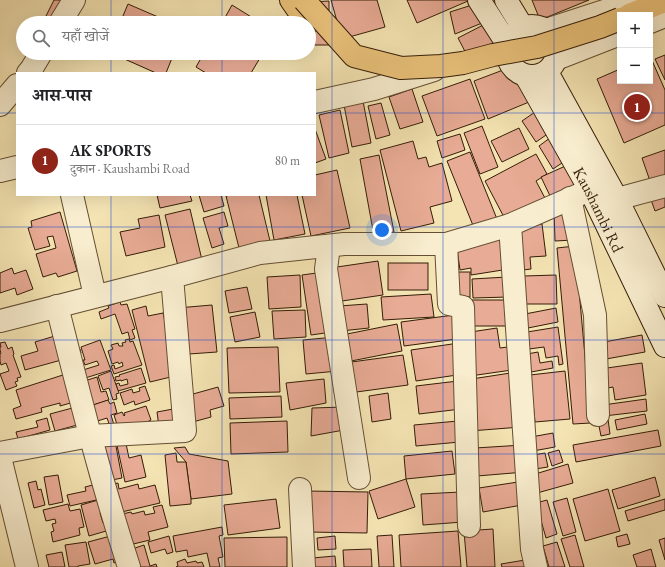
<!DOCTYPE html>
<html lang="hi">
<meta charset="utf-8">
<style>
:root{--surface:#fff;--page:#f6f6f6;--text:#202124;--muted:#757577;--line:#e0e0e0;--accent:#8f2418}
body{margin:0;font-family:"EB Garamond","Noto Serif Devanagari",serif;background:var(--page);color:var(--text)}
.controls{position:absolute;right:12px;top:12px;display:grid;overflow:hidden;border-radius:0px;box-shadow:0 4px 16px #0002}
.controls button{width:36px;height:36px;display:grid;place-items:center;padding:0;border:0;border-bottom:1px solid var(--line);background:var(--surface);color:var(--text);font:20px sans-serif}
.you{position:absolute;left:382px;top:230px;width:14px;height:14px;margin:-10px;border:3px solid #fff;border-radius:50%;background:#1a73e8;box-shadow:0 0 0 6px #1a73e833}
.badge{display:grid;place-items:center;width:26px;height:26px;border-radius:50%;background:var(--accent);color:#fff;font-size:13px;font-weight:700}
.pin{position:absolute;translate:-50% -50%;border:2px solid #fff;box-shadow:0 1px 4px #0006}
.list{margin:0;padding:0;list-style:none}
h2{display:flex;justify-content:space-between;align-items:center;height:52px;margin:0;padding:0 16px;font-size:17px}
h2 small{font-size:13px;font-weight:400;color:var(--muted)}
.list li{display:grid;grid-template-columns:26px 1fr auto;gap:12px;align-items:center;box-sizing:border-box;height:72px;padding:0 16px;border-top:1px solid var(--line)}
.list b{display:block;font-size:15px;white-space:nowrap}
.list p{margin:0;font-size:13px;white-space:nowrap;color:var(--muted)}
.list em{font-size:13px;font-style:normal;color:var(--muted)}
.icon{flex:none;width:22px;height:22px;fill:none;stroke:currentColor;stroke-width:2;stroke-linecap:round;stroke-linejoin:round}
.map{position:relative;flex:none;width:665px;height:567px;overflow:hidden}
.search{position:absolute;background:var(--surface);box-shadow:0 4px 16px #0002;left:16px;top:16px;width:300px;height:44px;display:flex;align-items:center;gap:10px;box-sizing:border-box;padding:0 14px;border-radius:22px;color:var(--muted);font-size:15px}
.panel{position:absolute;background:var(--surface);box-shadow:0 4px 16px #0002;left:16px;top:72px;width:300px;height:124px;border-radius:0px}
.map>svg:first-child{display:block}
.building{fill:#e8ab95;stroke:#341d07}
.lines{fill:none;stroke-linecap:round;stroke-linejoin:round}
.minor-casing{stroke:#644f32;stroke-width:24}
.tertiary-casing{stroke:#644f32;stroke-width:24}
.secondary-casing{stroke:#341d07;stroke-width:24}
.primary-casing{stroke:#341d07;stroke-width:24}
.minor{stroke:#f8edce;stroke-width:22}
.tertiary{stroke:#f8edce;stroke-width:22}
.secondary{stroke:#f8edce;stroke-width:22}
.primary{stroke:#eac27a;stroke-width:22}
.primary-bridge-casing{stroke:#341d07;stroke-width:24;stroke-linecap:butt}
.primary-bridge{stroke:#eac27a;stroke-width:22}
.grid{fill:none;stroke:#1d4ed8;stroke-width:1;stroke-opacity:0.55}
.labels{text-anchor:middle;dominant-baseline:central;stroke-width:3.5;stroke-linejoin:round;paint-order:stroke}
.street-label{font-size:16px;fill:#341d07;stroke:#f8edce}
</style>
<div class="map">
<svg width="665" height="567" viewBox="0 0 665 567">
<rect width="100%" height="100%" fill="#f5e4b3"/>
<filter id="stains"><feTurbulence type="fractalNoise" baseFrequency=".005" numOctaves="4"/><feColorMatrix values="0 0 0 0 .2 0 0 0 0 .09 0 0 0 0 .02 0 0 0 .5 -.17"/></filter>
<radialGradient id="worn" r=".72"><stop offset=".6" stop-color="#630" stop-opacity="0"/><stop offset="1" stop-color="#630" stop-opacity=".3"/></radialGradient>
<g class="building">
<path d="M54,0H73L61,23L46,16Z"/>
<path d="M331,0H377L385,27L342,39Z"/>
<path d="M407,0H468V1L417,23Z"/>
<path d="M532,0H589L540,20Z"/>
<path d="M329,1V45H311L310,2Z"/>
<path d="M128,4L172,23H120Z"/>
<path d="M232,5L261,23H222Z"/>
<path d="M472,5L487,21L455,34L450,12Z"/>
<path d="M489,22L502,48L470,61L458,38Z"/>
<path d="M111,53H174L166,73H156Z"/>
<path d="M204,53H263L251,73H206L196,67Z"/>
<path d="M665,55V80L655,59Z"/>
<path d="M650,56L665,90V125L624,143L597,79L620,69V81H650Z"/>
<path d="M511,67L529,102L488,119L474,81Z"/>
<path d="M470,79L485,119L437,136L422,96Z"/>
<path d="M412,89L423,122L400,129L389,97Z"/>
<path d="M363,101L371,143L352,147L344,105Z"/>
<path d="M381,103L390,135L376,139L368,106Z"/>
<path d="M340,110L349,153L329,158L319,115Z"/>
<path d="M535,112L549,133L536,142L522,121Z"/>
<path d="M482,126L498,167L480,174L464,133Z"/>
<path d="M519,128L529,149L502,162L491,141Z"/>
<path d="M315,129L326,159L315,163Z"/>
<path d="M460,134L465,150L442,158L437,141Z"/>
<path d="M554,135L568,159L553,169L539,146Z"/>
<path d="M413,141L418,159L426,157L429,167L442,163L452,201L430,207L434,223L401,231L380,150Z"/>
<path d="M665,150V176L650,181L642,158Z"/>
<path d="M470,152L497,219L474,228L447,161Z"/>
<path d="M536,154L547,174L536,181L546,200L506,221L485,181Z"/>
<path d="M379,155L394,232L374,236L360,159Z"/>
<path d="M572,163L584,188L551,198L541,177Z"/>
<path d="M337,170L350,228L311,236L302,195H315V175Z"/>
<path d="M665,192V207L655,211L650,197Z"/>
<path d="M157,195H190L192,201L160,208Z"/>
<path d="M199,195H221L224,206L204,212Z"/>
<path d="M231,195H259L270,241L239,248L226,196Z"/>
<path d="M266,195H297L305,234L274,240Z"/>
<path d="M190,209L202,260L178,266L165,215Z"/>
<path d="M567,209L573,240L555,241L554,210Z"/>
<path d="M60,212L77,271L58,277L56,273L43,277L36,254L56,248L53,236L47,237L50,246L35,250L28,228L32,227L31,221Z"/>
<path d="M224,212L228,226L219,228L224,244L212,248L203,218Z"/>
<path d="M159,215L165,247L126,256L120,232L140,228L138,219Z"/>
<path d="M542,224L546,256L530,257L531,269L523,270L518,226Z"/>
<path d="M504,235L509,269L471,275V268L460,270L456,242Z"/>
<path d="M575,246L591,423L573,424L557,248Z"/>
<path d="M378,261L383,295L335,302L330,268Z"/>
<rect x="388" y="263" width="40" height="27"/>
<path d="M12,268L14,274L26,270L33,289L17,295L15,288L0,293V273Z"/>
<path d="M324,272L332,332L311,335L302,275Z"/>
<rect x="454" y="272" width="16" height="25"/>
<path d="M300,275L301,307L269,309L267,277Z"/>
<path d="M556,275L557,304H524V276Z"/>
<path d="M507,277L508,297L473,298L472,279Z"/>
<path d="M247,287L252,309L229,313L225,291Z"/>
<path d="M431,294L434,317L383,320L381,297Z"/>
<path d="M467,300H509L510,326H467Z"/>
<path d="M120,302L121,305L127,304L135,329L132,330L135,338L130,340L128,332L122,334L115,314L101,319L99,312L109,308L108,306Z"/>
<path d="M367,304L369,328L341,331L339,306Z"/>
<path d="M212,305L217,352L189,354L177,308Z"/>
<path d="M146,306L148,316L163,313L179,375L150,382L132,310Z"/>
<path d="M556,308L558,322L528,328L525,314Z"/>
<path d="M305,310L306,337L274,339L272,311Z"/>
<path d="M255,312L260,337L235,342L230,317Z"/>
<path d="M454,315L457,339L404,346L401,322Z"/>
<path d="M397,324L402,351L346,362L342,335Z"/>
<path d="M558,327L563,364L559,365L558,356L546,358L544,347L529,349L527,332Z"/>
<path d="M497,328L500,348L515,346L519,369L470,376L464,333Z"/>
<path d="M58,335L65,359L25,370L21,356L38,351L35,342Z"/>
<path d="M642,335L645,352L606,359L604,342Z"/>
<path d="M335,337L338,371L306,374L303,340Z"/>
<path d="M129,339L130,342L133,341L142,365L114,374L111,366L114,365L115,369L123,366L122,362L119,364L118,362L112,364L108,351L113,349L111,345L118,343L119,346H123L122,343L126,342L125,340Z"/>
<path d="M100,340L111,370L82,379L73,351L80,349L81,353L78,354L83,370L99,365L97,361L85,365L83,360H85L81,347Z"/>
<path d="M5,342L8,349L12,347L14,354L13,355L21,377L17,378L18,381L15,382L17,386L6,390L0,374L9,371L6,363L1,365L0,361V354L1,353L0,350V347H1L0,343Z"/>
<path d="M459,343L464,374L416,381L411,350Z"/>
<path d="M278,347L280,392L229,393L227,348Z"/>
<path d="M538,352L540,363L552,361L553,368L531,372L527,354Z"/>
<path d="M403,355L408,385L349,393L344,363Z"/>
<path d="M642,363L646,395L615,400L613,387L602,389L600,369Z"/>
<path d="M141,368L146,383L118,391L116,384L119,383L120,386L128,384L127,379L121,381V380L116,381L115,377L120,376L119,375Z"/>
<path d="M111,371L119,393L116,394L117,399L113,400L109,388L103,390L98,376Z"/>
<path d="M565,371L570,419L535,422L530,375Z"/>
<path d="M517,372L521,427L470,431L465,380Z"/>
<path d="M66,374L74,402L60,406V403L41,408L42,412L16,419L13,409L21,406L16,390Z"/>
<path d="M97,377L101,392L106,391L109,400L84,408L78,383Z"/>
<path d="M324,379L326,403L290,410L286,383Z"/>
<path d="M458,381L461,409L419,414L416,386Z"/>
<path d="M145,386L150,400L135,405L134,401L124,405L120,393L132,389L133,393L140,391L139,388Z"/>
<path d="M218,387L224,406L210,410L211,417L189,423L186,396Z"/>
<path d="M388,393L391,419L372,422L369,396Z"/>
<path d="M281,396L282,417L230,419L229,398Z"/>
<path d="M646,399L647,411L604,416L603,405Z"/>
<path d="M108,400L110,404L114,402L117,413L111,415L115,428L111,429L107,418L88,424L84,408Z"/>
<path d="M146,406L151,420L147,422L148,426L119,431L114,415L122,412L124,416L125,415L124,413Z"/>
<path d="M76,407L81,424L55,431L50,414Z"/>
<path d="M344,407V430L311,436L312,408Z"/>
<path d="M173,409L183,423L159,427L157,412Z"/>
<path d="M645,414L647,424L617,430L615,420Z"/>
<path d="M47,418L50,430L18,439L16,432L38,427L36,421Z"/>
<path d="M608,419L610,434L601,436L598,421Z"/>
<path d="M287,421L288,452L231,454L230,423Z"/>
<path d="M458,421L460,442L416,446L414,425Z"/>
<path d="M658,430L661,446L576,462L573,445Z"/>
<path d="M553,433L555,447L533,451L531,437Z"/>
<path d="M125,439L129,458L141,455L146,477L125,482L116,441Z"/>
<path d="M115,441L122,478L107,481L100,444Z"/>
<path d="M523,445L525,472L477,476L475,448Z"/>
<path d="M185,447L189,454L228,461L232,494L191,499L186,462L174,448Z"/>
<path d="M559,450L563,462L552,466L548,453Z"/>
<path d="M452,451L455,474L406,479L404,456Z"/>
<path d="M176,453L177,462H186L191,499V504L170,506L165,455Z"/>
<path d="M545,453L548,467L535,469L533,455Z"/>
<path d="M568,464L573,483L537,493L532,475Z"/>
<path d="M58,475L63,502L49,505L44,477Z"/>
<path d="M655,477L660,496L618,509L612,490Z"/>
<path d="M406,479L415,507L378,519L369,491Z"/>
<path d="M36,481L38,490L41,489L45,505L34,508L28,483Z"/>
<path d="M518,482L522,505L483,512L479,488Z"/>
<path d="M101,483L105,498L70,506L67,495L86,491L85,487Z"/>
<path d="M118,483L119,489L138,484L139,489L155,485L160,503L113,514L106,486Z"/>
<path d="M608,489L620,531L585,541L573,499Z"/>
<path d="M307,491L368,492L367,533L307,532Z"/>
<path d="M461,492L463,522L423,525L421,494Z"/>
<path d="M105,498V512L100,513L103,523L111,521L113,529L89,536L81,505Z"/>
<path d="M567,498L576,532L563,536L553,502Z"/>
<path d="M276,499L280,528L228,535L224,505Z"/>
<path d="M665,499V510L628,521L625,511Z"/>
<path d="M547,500L557,534L546,538L536,503Z"/>
<path d="M68,504L70,511L80,509L84,527L79,528L80,535L53,542L51,532L54,531L52,524L56,523L55,519L46,521L43,510Z"/>
<path d="M162,505L168,527L148,532L150,540L125,546L118,515L131,512L132,514L144,511L145,515L155,513L153,507Z"/>
<path d="M222,527L223,535L219,536L223,557L218,558L220,567H210L207,553L188,557L187,550L176,552L173,536Z"/>
<path d="M493,529L495,567H467L464,531Z"/>
<path d="M458,531L461,567H401L399,535Z"/>
<path d="M118,534L125,559L114,563L113,559L95,564L88,542Z"/>
<path d="M627,534L630,544L618,547L616,537Z"/>
<path d="M392,535L394,567H379L377,536Z"/>
<path d="M575,535L584,567H570L561,539Z"/>
<path d="M169,536L173,552L167,554L165,549L151,553L148,542Z"/>
<path d="M335,536L336,549L318,550L317,538Z"/>
<path d="M287,537V567H225L224,538Z"/>
<path d="M665,538V560L659,540Z"/>
<path d="M86,542L90,564L78,566V567H69L65,545Z"/>
<path d="M557,542L565,567H549L543,546Z"/>
<path d="M144,545L150,566L156,564L157,567H131L126,551Z"/>
<path d="M371,549L372,567H344L343,550Z"/>
<path d="M651,549L656,567H637L633,555Z"/>
<path d="M62,552L65,567H49L46,555Z"/>
<path d="M335,556L336,567H312V558Z"/>
<path d="M185,559L187,563L196,561L197,563L202,562L204,567H176L178,566L177,562Z"/>
<path d="M531,559L532,567H502L501,564Z"/>
</g>
<g class="lines">
<defs>
<g id="minor">
<path d="M60,23L74,0"/>
<path d="M28,73L32,68L41,53"/>
<path d="M0,105L17,85"/>
<path d="M72,195L95,296"/>
<path d="M570,198L595,315L598,415"/>
<path d="M617,199L665,186"/>
<path d="M510,225L532,549L536,567"/>
<path d="M446,244L449,304L463,307L469,526"/>
<path d="M329,246L326,269L359,478"/>
<path d="M57,306C79,394 101,481 129,567"/>
<path d="M0,321L172,277L260,253L344,244H446L510,225L590,190"/>
<path d="M0,453L90,436L185,431L172,277"/>
<path d="M300,489L304,567"/>
</g>
<g id="tertiary">
<path d="M650,22L665,16"/>
<path d="M546,30L638,0"/>
<path d="M556,59L620,34"/>
<path d="M315,102L374,89L434,70"/>
<path d="M0,171L17,167"/>
<path d="M0,457L27,567"/>
</g>
<g id="secondary">
<path d="M479,0L508,45"/>
<path d="M506,0L523,28"/>
<circle cx="532" cy="51" r="25"/>
<path d="M547,72L617,199L665,296"/>
<path id="s1" d="M526,76L590,190L665,346"/>
</g>
<g id="primary">
<path d="M291,0L307,23"/>
<path d="M629,15L665,1"/>
</g>
</defs>
<use href="#minor" class="minor-casing"/>
<use href="#tertiary" class="tertiary-casing"/>
<use href="#secondary" class="secondary-casing"/>
<use href="#primary" class="primary-casing"/>
<use href="#minor" class="minor"/>
<use href="#tertiary" class="tertiary"/>
<use href="#secondary" class="secondary"/>
<use href="#primary" class="primary"/>
<defs>
<path id="primary-bridge" d="M304,0L354,56L401,68L441,66L463,63L493,55L537,47L600,27L620,19"/>
</defs>
<use href="#primary-bridge" class="primary-bridge-casing"/>
<use href="#primary-bridge" class="primary-bridge"/>
</g>
<path class="grid" d="M111,0V23M222,0V23M332,0V567M443,0V567M554,0V567M111,53V73M222,53V73M0,113H17M315,113H665M111,195V567M222,195V567M0,227H665M0,340H665M0,454H665"/>
<g class="labels">
<g class="street-label">
<text stroke="none"><textPath href="#s1" startOffset="152">Kaushambi Rd</textPath></text>
</g>
</g>
<rect width="100%" height="100%" filter="url(#stains)"/>
<rect width="100%" height="100%" fill="url(#worn)"/>
</svg>
<div class="controls">
<button>+</button>
<button>−</button>
</div>
<div class="you"></div>
<div class="pin badge" style="left:637px;top:107px">1</div>
<div class="search"><svg class="icon" aria-label="search" viewBox="0 0 24 24"><circle cx="10" cy="10" r="6"/><path d="M15 15l6 6"/></svg>यहाँ खोजें</div>
<section class="panel">
<h2>आस-पास<small></small></h2>
<ul class="list">
<li><span class="badge">1</span><div><b>AK SPORTS</b><p>दुकान · Kaushambi Road</p></div><em>80 m</em></li>
</ul>
</section>
</div>
